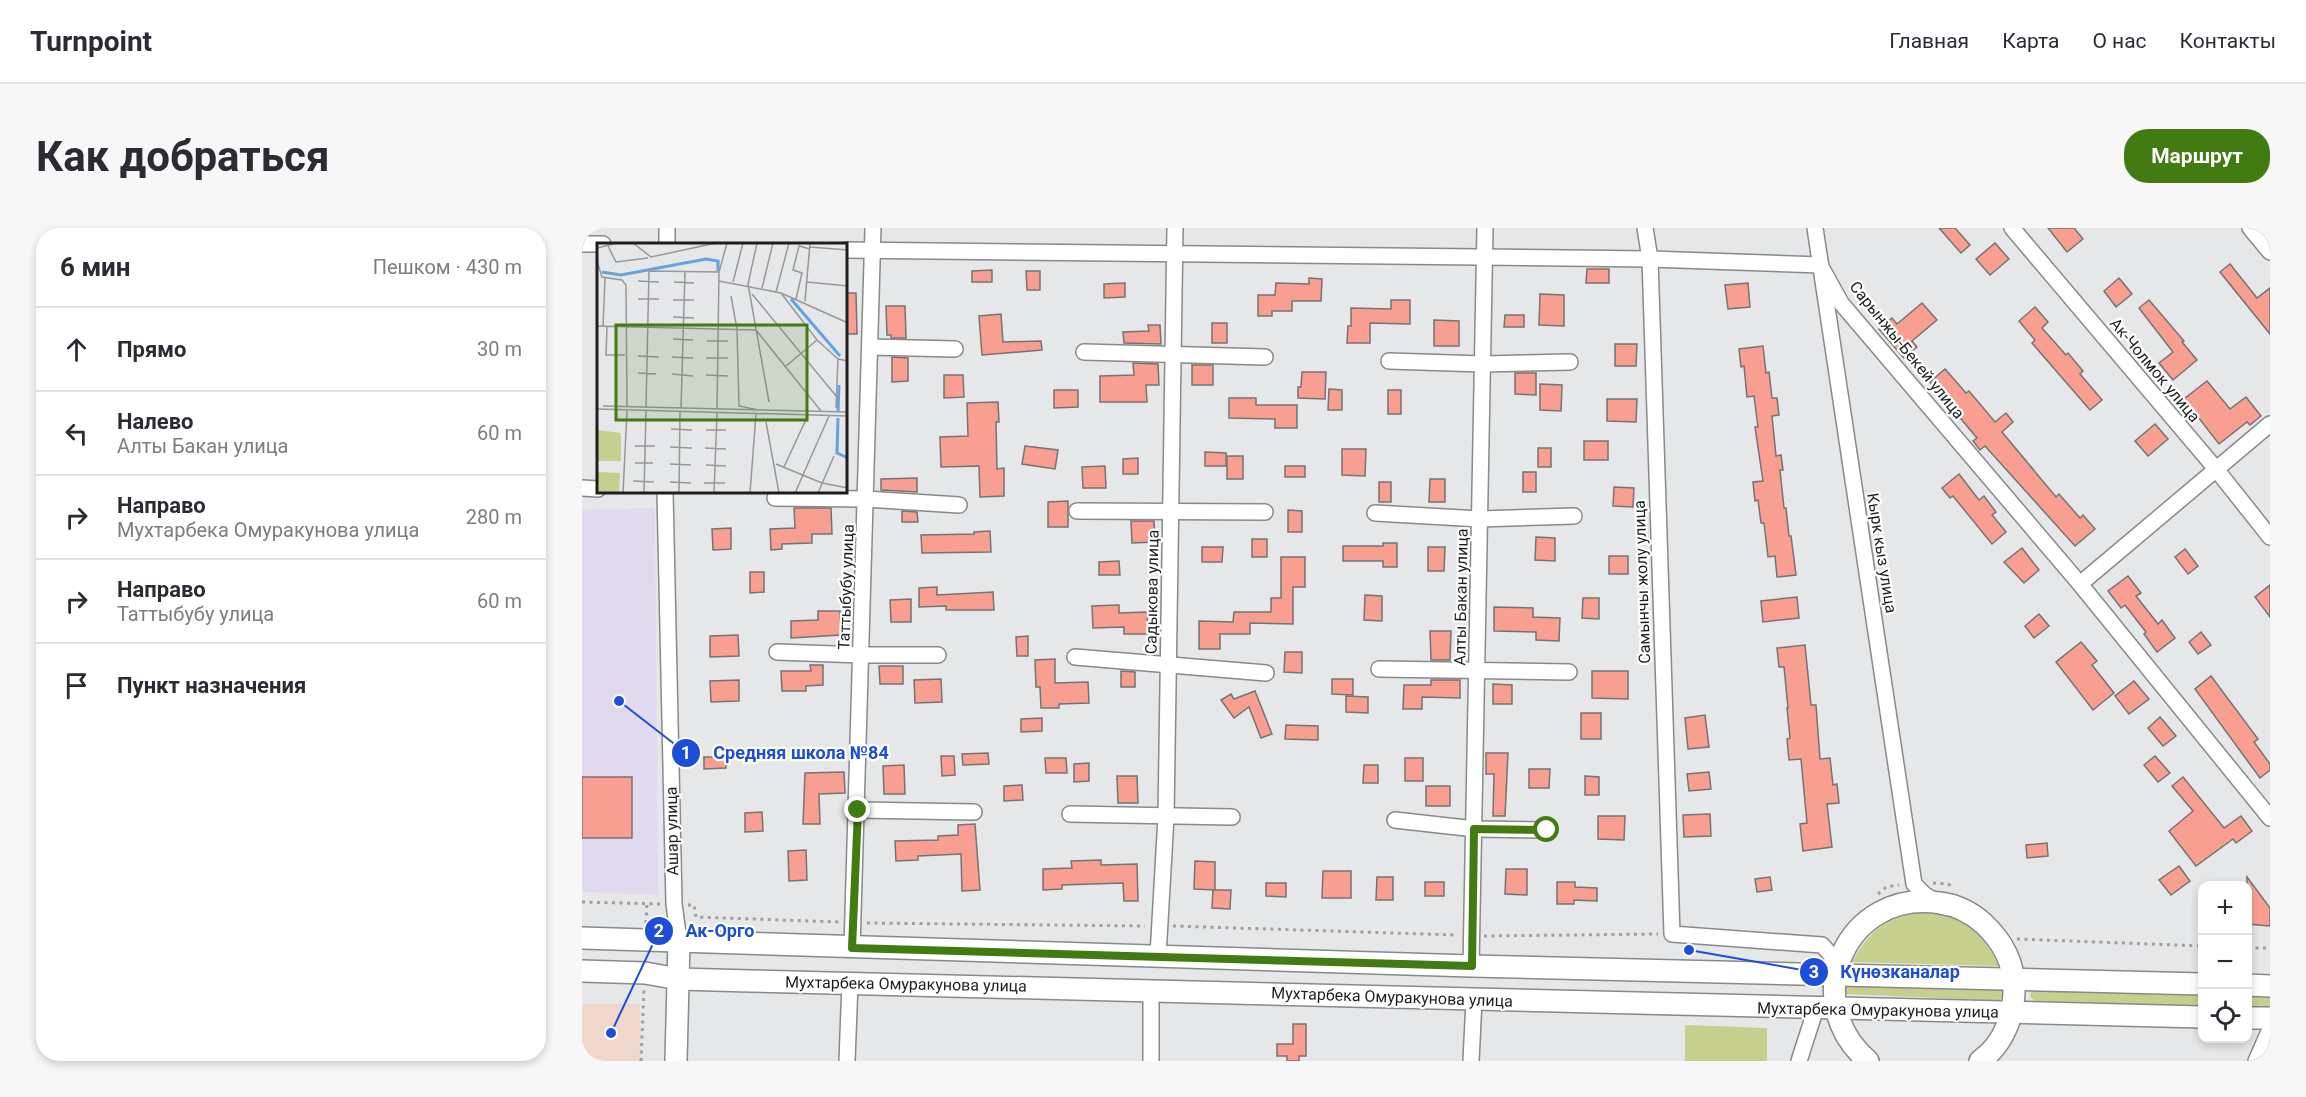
<!DOCTYPE html>
<html lang="ru">
<meta charset="utf-8">
<style>
:root{--surface:#fff;--page:#f7f7f7;--text:#2b2b33;--muted:#7c7c81;--line:#e1e1e2;--accent:#427b12}
body{margin:0;font-family:Roboto,sans-serif;background:var(--page);color:var(--text)}
.controls{position:absolute;right:18px;bottom:18px;display:grid;overflow:hidden;border-radius:12px;box-shadow:0 3px 9px #0003}
.controls button{width:54px;height:54px;display:grid;place-items:center;padding:0;border:0;border-bottom:2px solid var(--line);background:var(--surface);color:var(--text);font:30px sans-serif}
.stop{position:absolute;width:18px;height:18px;margin:-14px;border:4px solid #427b12;border-radius:50%;background:#fff}
.stop.end{background:#427b12;border-color:#fff;box-shadow:0 2px 6px #0008}
.list{margin:0;padding:0;list-style:none}
h2{display:flex;justify-content:space-between;align-items:center;height:78px;margin:0;padding:0 24px;font-size:26px}
h2 small{font-size:20px;font-weight:400;color:var(--muted)}
.list li{display:grid;grid-template-columns:39px 1fr auto;gap:18px;align-items:center;box-sizing:border-box;height:84px;padding:0 24px;border-top:2px solid var(--line)}
.list b{display:block;font-size:22px;white-space:nowrap}
.list p{margin:0;font-size:20px;white-space:nowrap;color:var(--muted)}
.list em{font-size:20px;font-style:normal;color:var(--muted)}
.icon{flex:none;width:33px;height:33px;fill:none;stroke:currentColor;stroke-width:2;stroke-linecap:round;stroke-linejoin:round}
.map{position:relative;flex:none;width:1688px;height:833px;overflow:hidden;border-radius:24px}
header{display:flex;align-items:center;gap:36px;box-sizing:border-box;height:84px;padding:0 30px;background:var(--surface);border-bottom:2px solid var(--line)}
header strong{font-size:28px}
nav{display:flex;gap:33px;margin-inline-start:auto;font-size:21px}
.intro{display:flex;align-items:center;justify-content:space-between;box-sizing:border-box;height:144px;padding:0 36px}
h1{margin:0;font-size:42px}
.button{padding:15px 27px;border-radius:24px;background:var(--accent);color:#fff;font-size:21px;font-weight:700}
main{display:flex;gap:36px;padding:0 36px}
aside{flex:1;background:var(--surface);border-radius:24px;box-shadow:0 3px 9px #0003}
.map>svg:first-child{display:block}
.commercial{fill:#f0d7ce}
.education{fill:#e1d9ee}
.green{fill:#c6cf8e}
.building{fill:#f99f92;stroke:#757373;stroke-width:1.5}
.lines{fill:none;stroke-linecap:round;stroke-linejoin:round}
.street-casing{stroke:#88898a;stroke-width:18}
.secondary-casing{stroke:#88898a;stroke-width:24}
.path{stroke:#9f9fa0;stroke-width:3;stroke-dasharray:3 4.5;stroke-linecap:butt}
.street{stroke:#fff;stroke-width:15}
.secondary{stroke:#fff;stroke-width:21}
.route{stroke:#427b12;stroke-width:8}
.labels{text-anchor:middle;dominant-baseline:central;stroke-width:4.5;stroke-linejoin:round;paint-order:stroke}
.street-label{font-size:16px;fill:#1e1e1f;stroke:#fff}
.inset-river{fill:none;stroke:#65a2df;stroke-width:3}
.inset-road{fill:none;stroke:#969798;stroke-width:1.5}
.view{fill:#427b12;fill-opacity:0.15;stroke:#427b12;stroke-width:3}
.inset-edge{fill:none;stroke:#1e1e1f;stroke-width:3}
.leader{fill:none;stroke:#1d4ed8;stroke-width:2}
.callout-dot{fill:#1d4ed8;stroke:#fff;stroke-width:2}
.mark-label{font-size:18px;text-anchor:middle;font-weight:bold;fill:#fff}
.callout-label{font-size:18px;text-anchor:middle;font-weight:bold;fill:#1d4ed8;stroke:#fff;stroke-width:4.5;stroke-linejoin:round;paint-order:stroke}
</style>
<header>
<strong>Turnpoint</strong>
<nav><a>Главная</a><a>Карта</a><a>О нас</a><a>Контакты</a></nav>
</header>
<div class="intro"><h1>Как добраться</h1><a class="button">Маршрут</a></div>
<main>
<aside>
<h2>6 мин<small>Пешком · 430 m</small></h2>
<ul class="list">
<li><svg class="icon" aria-label="ahead" viewBox="0 0 24 24"><path d="M12 20V5M6 11l6-6 6 6"/></svg><div><b>Прямо</b></div><em>30 m</em></li>
<li><svg class="icon" aria-label="left" viewBox="0 0 24 24"><path d="M17 20v-9H6M10 6l-5 5 5 5"/></svg><div><b>Налево</b><p>Алты Бакан улица</p></div><em>60 m</em></li>
<li><svg class="icon" aria-label="right" viewBox="0 0 24 24"><path d="M7 20v-9h11M14 6l5 5-5 5"/></svg><div><b>Направо</b><p>Мухтарбека Омуракунова улица</p></div><em>280 m</em></li>
<li><svg class="icon" aria-label="right" viewBox="0 0 24 24"><path d="M7 20v-9h11M14 6l5 5-5 5"/></svg><div><b>Направо</b><p>Таттыбубу улица</p></div><em>60 m</em></li>
<li><svg class="icon" aria-label="arrive" viewBox="0 0 24 24"><path d="M6 21V4h12l-3 4 3 4H6"/></svg><div><b>Пункт назначения</b></div></li>
</ul>
</aside>
<div class="map">
<svg width="1688" height="833" viewBox="0 0 1688 833">
<rect width="100%" height="100%" fill="#e6e7e8"/>
<path class="commercial" d="M0,776H58L59,833H0Z"/>
<path class="education" d="M73,280L76,667L0,664V282Z"/>
<g class="green">
<path d="M1345,684C1385,691 1399,702 1417,738L1270,734C1290,699 1305,689 1345,684Z"/>
<path d="M1263,755L1421,760L1423,767L1418,772H1403L1262,766Z"/>
<path d="M1450,760L1620,763V778L1455,774L1448,769Z"/>
<path d="M1666,764L1688,765V780L1666,779Z"/>
<path d="M1103,797L1185,800V833H1103Z"/>
</g>
<g class="building">
<path d="M1357,0H1373L1388,17L1379,25Z"/>
<path d="M1466,0H1492L1501,11L1485,24Z"/>
<path d="M1413,15L1427,31L1408,47L1394,31Z"/>
<path d="M1648,36L1675,70L1688,60V106L1638,44Z"/>
<path d="M1005,41H1027V55H1004Z"/>
<path d="M410,42V54H390V43Z"/>
<path d="M444,43H458V62H445Z"/>
<path d="M727,50L740,51L739,73H710V83H690V88H676V67H693L694,55L727,56Z"/>
<path d="M1537,50L1550,66L1534,79L1522,63Z"/>
<path d="M543,55V69L522,70V56Z"/>
<path d="M1166,55L1168,79L1146,81L1143,57Z"/>
<path d="M264,65H274L275,106H264Z"/>
<path d="M958,66L982,67V98L957,97Z"/>
<path d="M809,72H828V96L788,95V115H765L766,98H769V80L809,81Z"/>
<path d="M1567,72L1602,113L1600,114L1615,132L1591,152L1577,135L1591,124L1557,80Z"/>
<path d="M1340,75L1355,92L1330,113L1335,119L1322,130L1297,101L1310,90L1315,96Z"/>
<path d="M304,78H323L324,110H309V107H305Z"/>
<path d="M1453,79L1466,94L1460,100L1484,127L1486,125L1501,143L1498,146L1520,172L1508,182L1450,115L1453,112L1437,93Z"/>
<path d="M419,86L421,114L459,113L460,122L400,127L397,88Z"/>
<path d="M923,87H942V99H922Z"/>
<path d="M852,92L877,93V118H852Z"/>
<rect x="630" y="95" width="15" height="20"/>
<path d="M566,97H578L579,116L542,115L541,104L567,103Z"/>
<path d="M1033,116H1055L1054,138H1033Z"/>
<path d="M1181,118L1184,145L1187,144L1190,170H1195L1197,187L1190,188L1194,228L1199,227L1201,242H1198L1202,280H1204L1207,308H1209L1214,347L1195,349L1193,328L1186,329L1182,295H1179L1176,272L1173,273L1171,254L1181,253L1173,199H1176L1172,168L1165,169L1162,138L1159,139L1157,121Z"/>
<path d="M310,129L326,130V153L310,154Z"/>
<path d="M551,135L576,136L577,157H564L565,174H518V148L552,147Z"/>
<rect x="610" y="137" width="21" height="20"/>
<path d="M1363,141L1384,165L1387,163L1413,194L1424,185L1431,194L1420,204L1474,269L1477,266L1498,290L1501,287L1513,301L1493,318L1403,218L1398,222L1391,213L1395,210L1348,154Z"/>
<path d="M720,144H744L743,171L716,170V159H719Z"/>
<path d="M933,145H954V167L933,166Z"/>
<path d="M362,147H381L382,169L362,170Z"/>
<path d="M1625,153L1648,181L1664,169L1679,188L1668,197L1665,194L1637,216L1602,171Z"/>
<path d="M958,156L980,157L979,183L958,182Z"/>
<path d="M747,161L760,162V182H746Z"/>
<path d="M472,162H496V179L472,180Z"/>
<rect x="806" y="162" width="13" height="24"/>
<path d="M647,170H674V177H715V200H693V191L647,190Z"/>
<path d="M1025,171H1055L1054,194L1025,193Z"/>
<path d="M416,174L417,194H414L415,241L422,240V268L398,269L397,238L359,239L358,209L386,208L385,175Z"/>
<path d="M1573,196L1586,211L1566,228L1553,213Z"/>
<rect x="1002" y="213" width="24" height="19"/>
<path d="M443,218L476,222L473,241L440,236Z"/>
<rect x="956" y="220" width="13" height="19"/>
<path d="M760,221H784L783,248L760,247Z"/>
<path d="M623,224L644,225V238H623Z"/>
<rect x="645" y="228" width="16" height="23"/>
<path d="M556,230V246H541V231Z"/>
<path d="M523,238L524,260H501L500,239Z"/>
<rect x="703" y="238" width="20" height="11"/>
<rect x="941" y="244" width="13" height="20"/>
<path d="M1377,246L1397,272L1402,268L1414,284L1410,287L1424,304L1410,316L1371,268L1368,270L1360,260Z"/>
<path d="M335,250V264L299,262V251Z"/>
<path d="M848,251H863V274H847Z"/>
<rect x="797" y="254" width="12" height="20"/>
<path d="M1032,259L1052,260L1051,279L1031,278Z"/>
<path d="M486,273V299H466V274Z"/>
<path d="M212,280H249L250,306H230V315L200,316V321L189,322L188,301L213,300Z"/>
<path d="M706,282L720,283V304H706Z"/>
<path d="M320,283L335,284L336,294H320Z"/>
<path d="M549,293H572L573,314L550,315Z"/>
<path d="M149,300V321L131,322L130,301Z"/>
<path d="M408,303L409,324L340,325L339,307L392,306V304Z"/>
<path d="M954,309L973,310V333L953,332Z"/>
<rect x="670" y="311" width="15" height="18"/>
<path d="M801,315H815V339H801V333H761V318H801Z"/>
<path d="M620,319H641L640,334H620Z"/>
<path d="M846,319H863L862,343H846Z"/>
<path d="M1440,320L1457,342L1442,355L1422,334Z"/>
<path d="M1603,321L1616,338L1606,346L1593,329Z"/>
<rect x="1027" y="328" width="19" height="18"/>
<path d="M699,329H723V359H711V396L668,395V406H638V421H617V393L651,394L652,384H689V370H699Z"/>
<path d="M537,333L538,347H517V334Z"/>
<path d="M168,344H182V364L168,365Z"/>
<path d="M1546,348L1559,365L1554,368L1576,396L1580,392L1593,410L1575,424L1562,406L1564,404L1543,377L1539,380L1526,363Z"/>
<path d="M1688,357V389L1673,369Z"/>
<path d="M355,359V367L411,364L412,382H364V378L337,379V360Z"/>
<path d="M783,367L800,368V393L782,392Z"/>
<path d="M1215,369L1217,390L1181,394L1179,373Z"/>
<path d="M1001,370H1017V391L1000,390Z"/>
<path d="M329,371V394H309L308,372Z"/>
<path d="M537,377V385L565,384L566,406H542V399L511,400L510,378Z"/>
<path d="M912,379L951,380V389L978,390L977,413L954,412V404L912,403Z"/>
<path d="M236,383H258L259,407L209,410V393L236,392Z"/>
<path d="M1457,386L1467,398L1452,410L1443,398Z"/>
<path d="M848,403H869L868,432H849Z"/>
<path d="M1619,404L1629,417L1616,426L1607,414Z"/>
<path d="M156,407L157,428L128,429V408Z"/>
<path d="M446,408V428H435L434,409Z"/>
<path d="M1499,414L1515,433L1510,437L1532,465L1511,482L1474,434Z"/>
<path d="M1223,417L1229,477H1234L1238,531L1248,530L1251,557L1255,556L1257,575L1245,576L1250,619L1221,623L1218,596L1225,595L1219,531L1207,532L1205,511L1208,510L1205,480H1206L1202,439H1197L1195,420Z"/>
<path d="M703,424H720V445L702,444Z"/>
<path d="M473,431V455L506,454L507,475L477,476V480H459L458,459H454L453,432Z"/>
<path d="M228,437H241V457L224,458V463H200L199,443H229Z"/>
<path d="M297,438H321V456H298Z"/>
<path d="M539,443L553,444V459H539Z"/>
<path d="M1010,443H1046V471L1010,470Z"/>
<path d="M1629,448L1676,511L1672,514L1688,536V542L1678,550L1613,461Z"/>
<path d="M359,451L360,474L333,475L332,452Z"/>
<path d="M750,451H771V467L750,466Z"/>
<path d="M157,452V473L129,474L128,453Z"/>
<path d="M849,452H878V470L840,469V481H821L822,457H849Z"/>
<path d="M1552,453L1567,471L1547,486L1533,468Z"/>
<path d="M911,456L930,457V476H911Z"/>
<path d="M673,463L690,506L679,510L667,479L652,490L639,472L649,466L652,471Z"/>
<path d="M764,468L786,469V485L764,484Z"/>
<rect x="999" y="485" width="20" height="26"/>
<path d="M1123,487L1127,519L1106,521L1103,490Z"/>
<path d="M1578,489L1594,508L1581,518L1566,500Z"/>
<path d="M460,490V503L439,504V491Z"/>
<path d="M704,497L736,498V512L703,511Z"/>
<path d="M406,525L407,536L381,537L380,526Z"/>
<path d="M904,525H926L923,588H911L912,546H904Z"/>
<path d="M359,528H372L373,547L360,548Z"/>
<path d="M1573,528L1588,545L1576,554L1562,537Z"/>
<path d="M122,529H144V540L122,541Z"/>
<path d="M463,530H484L485,545H464Z"/>
<rect x="823" y="530" width="18" height="23"/>
<path d="M507,535V553L492,554V536Z"/>
<path d="M322,537L323,566H302L301,538Z"/>
<path d="M782,537H796V555H781Z"/>
<path d="M947,541H968L967,560H947Z"/>
<path d="M262,544L263,565L237,566L238,596H221L223,545Z"/>
<path d="M1127,544L1129,561L1107,563L1105,546Z"/>
<path d="M535,548H555L556,575H536Z"/>
<path d="M1003,548L1017,549V567H1003Z"/>
<rect x="0" y="549" width="50" height="61"/>
<path d="M1601,549L1642,600L1659,588L1670,603L1654,615L1651,611L1614,638L1587,603L1611,583L1590,558Z"/>
<path d="M440,557L441,572L422,573V558Z"/>
<rect x="844" y="558" width="24" height="20"/>
<path d="M180,584L181,603L163,604V585Z"/>
<path d="M1128,586L1129,608L1102,609L1101,587Z"/>
<path d="M1016,588H1043L1042,612L1016,611Z"/>
<path d="M393,596L398,662L380,663L379,626L336,628V632L314,633L313,613L356,612V608L376,607V597Z"/>
<path d="M1465,615L1466,628L1445,630L1444,617Z"/>
<path d="M224,622L225,652L207,653L206,623Z"/>
<path d="M519,632V637L555,636L556,673H542L541,655L480,657V661L461,662V641L490,640L489,633Z"/>
<path d="M613,633L633,634V662L612,661Z"/>
<path d="M1597,638L1608,653L1589,667L1577,652Z"/>
<path d="M924,641H945V667L923,666Z"/>
<path d="M741,643H769V670H740Z"/>
<path d="M795,649H811V672H794Z"/>
<path d="M1188,649L1190,662L1175,664L1173,651Z"/>
<path d="M1665,649L1688,680V698L1665,696Z"/>
<rect x="843" y="654" width="19" height="14"/>
<path d="M975,654H993V659L1015,660V673L992,672V676H975Z"/>
<path d="M684,655H704V669L684,668Z"/>
<path d="M631,662H649L648,681L630,680Z"/>
<path d="M711,796H724V828H717V833H705V828H695V816H711Z"/>
</g>
<g class="lines">
<defs>
<g id="street">
<path d="M1063,0L1068,31L1090,706L1240,717L1249,727L1253,746"/>
<path d="M1233,0L1332,656L1343,667L1355,674"/>
<path d="M1430,0L1634,241L1688,309"/>
<path d="M1668,0L1688,24"/>
<path d="M0,16H21"/>
<path d="M85,16V0"/>
<path d="M264,22L1068,31L1238,37L1259,75L1498,356L1688,590"/>
<path d="M288,119L373,121"/>
<path d="M502,124L683,129"/>
<path d="M807,133L901,136L988,134"/>
<path d="M0,260L16,261"/>
<path d="M83,264L92,676L97,713"/>
<path d="M193,270L284,271L377,277"/>
<path d="M495,283L683,284"/>
<path d="M793,285L898,291L992,288"/>
<path d="M1498,356L1688,196"/>
<path d="M195,424L280,427H356"/>
<path d="M493,429L684,445"/>
<path d="M797,441L987,444"/>
<path d="M276,582L392,584"/>
<path d="M488,586L650,589"/>
<path d="M813,592L893,601L965,602"/>
<path d="M270,720L291,0"/>
<path d="M576,728L584,589L593,0"/>
<path d="M889,738L903,0"/>
<path d="M569,762V833"/>
<path d="M265,833L268,755"/>
<path d="M889,833L892,772"/>
<path d="M1217,833L1234,780"/>
<path d="M1674,833L1688,801"/>
</g>
<g id="secondary">
<path d="M0,710L889,738L1620,756"/>
<path d="M0,743L63,745L97,751L168,753L1620,789"/>
<path d="M1666,757L1688,758"/>
<path d="M1666,790H1688"/>
<path d="M94,833L97,713"/>
<path d="M1286,833C1215,772 1265,660 1358,675C1374,677 1390,685 1402,696C1419,712 1431,733 1432,757C1433,785 1423,815 1398,833"/>
</g>
</defs>
<use href="#street" class="street-casing"/>
<use href="#secondary" class="secondary-casing"/>
<g class="path">
<path d="M1351,655L1366,656L1371,659"/>
<path d="M1296,666L1304,659L1317,657"/>
<path d="M0,674L79,676"/>
<path d="M106,677H112L114,689L257,694"/>
<path d="M64,695L65,676"/>
<path d="M285,695L563,698"/>
<path d="M591,698L875,707"/>
<path d="M902,708L1076,706"/>
<path d="M1435,711L1620,718"/>
<path d="M1666,720H1688"/>
<path d="M59,833L62,761"/>
</g>
<use href="#street" class="street"/>
<use href="#secondary" class="secondary"/>
</g>
<g class="lines">
<path class="route" d="M276,582L270,720L890,738L892,601L965,602"/>
</g>
<g class="labels">
<g class="street-label">
<text transform="translate(1325 122) rotate(51)">Сарынжы-Бекей улица</text>
<text transform="translate(1573 142) rotate(50)">Ак-Чолмок улица</text>
<text transform="translate(1300 325) rotate(81)">Кырк кыз улица</text>
<text transform="translate(1060 354) rotate(-92)">Самынчы жолу улица</text>
<text transform="translate(264 359) rotate(-88)">Таттыбубу улица</text>
<text transform="translate(570 364) rotate(-89)">Садыкова улица</text>
<text transform="translate(879 369) rotate(-89)">Алты Бакан улица</text>
<text transform="translate(90 603) rotate(-91)">Ашар улица</text>
<text transform="translate(324 756) rotate(1)">Мухтарбека Омуракунова улица</text>
<text transform="translate(810 769) rotate(2)">Мухтарбека Омуракунова улица</text>
<text transform="translate(1296 782) rotate(1)">Мухтарбека Омуракунова улица</text>
</g>
</g>
<g transform="translate(15 15)">
<rect width="250" height="250" fill="#e6e7e8"/>
<path d="M0,187L24,190V218H0ZM0,229L23,230L22,250H0Z" fill="#c6cf8e"/>
<path class="inset-river" d="M5,29L24,32L109,16L121,18V28M194,56L243,113M241,168L242,142M241,175L240,210L251,215"/>
<path class="inset-road" d="M36,0L54,14L119,0M160,0L151,41L172,159M11,3L19,19L51,15M213,4L251,7M0,5L20,0M0,18L5,34L25,37L29,42L30,163M41,38L62,39M122,38L184,50L251,80M77,39L97,40M136,39L146,0M210,39L251,43M165,45L176,0M179,49L192,0M184,50L220,97L241,116M155,51L240,154M134,53L140,86L142,163L161,167M41,56H62M199,56L205,30L196,27L202,3L213,6M76,57H97M208,58L213,0M76,74L97,75M0,83L159,87L224,168M6,84L8,35M10,84L9,112H28M76,96L96,97M110,98H131M41,113L62,114M75,114L96,115M109,115H131M189,123L220,97M41,130L59,131M75,131L96,133M109,132L131,133M6,163L251,169M49,164L52,28L122,29M84,165L88,28M239,165L241,116L251,118M0,166L251,173M120,166L122,29L130,0M169,179L182,250M74,186L95,187M109,187H129M38,203H58M73,204L95,205M108,205L129,206M38,220H56M73,221L94,222M179,221L225,240L251,245M109,222L129,223M187,224L211,172M36,238L57,239M73,239L94,240M107,240H128M26,250L30,168M47,250L49,168M82,250L83,169M117,250L120,170M153,250L159,171M198,250L232,173M221,250L237,213"/>
<path class="view" d="M19,82H210V177H19Z"/>
<rect width="250" height="250" class="inset-edge"/>
</g>
<path class="leader" d="M37 473L104 525M29 805L77 703M1107 722L1232 744"/>
<g class="callout-dot">
<circle cx="37" cy="473" r="6"/>
<circle cx="29" cy="805" r="6"/>
<circle cx="1107" cy="722" r="6"/>
<circle cx="104" cy="525" r="15"/>
<circle cx="77" cy="703" r="15"/>
<circle cx="1232" cy="744" r="15"/>
</g>
<g class="mark-label">
<text x="104" y="531">1</text>
<text x="77" y="709">2</text>
<text x="1232" y="750">3</text>
</g>
<g class="callout-label">
<text x="219" y="531">Средняя школа №84</text>
<text x="138" y="709">Ак-Орго</text>
<text x="1318" y="750">Күнөзканалар</text>
</g>
</svg>
<div class="controls">
<button>+</button>
<button>−</button>
<button><svg class="icon" aria-label="locate" viewBox="0 0 24 24"><circle cx="12" cy="12" r="6"/><path d="M12 2v4M12 18v4M2 12h4M18 12h4"/></svg></button>
</div>
<div class="stop" style="left:965px;top:602px"></div>
<div class="stop end" style="left:276px;top:582px"></div>
</div>
</main>
